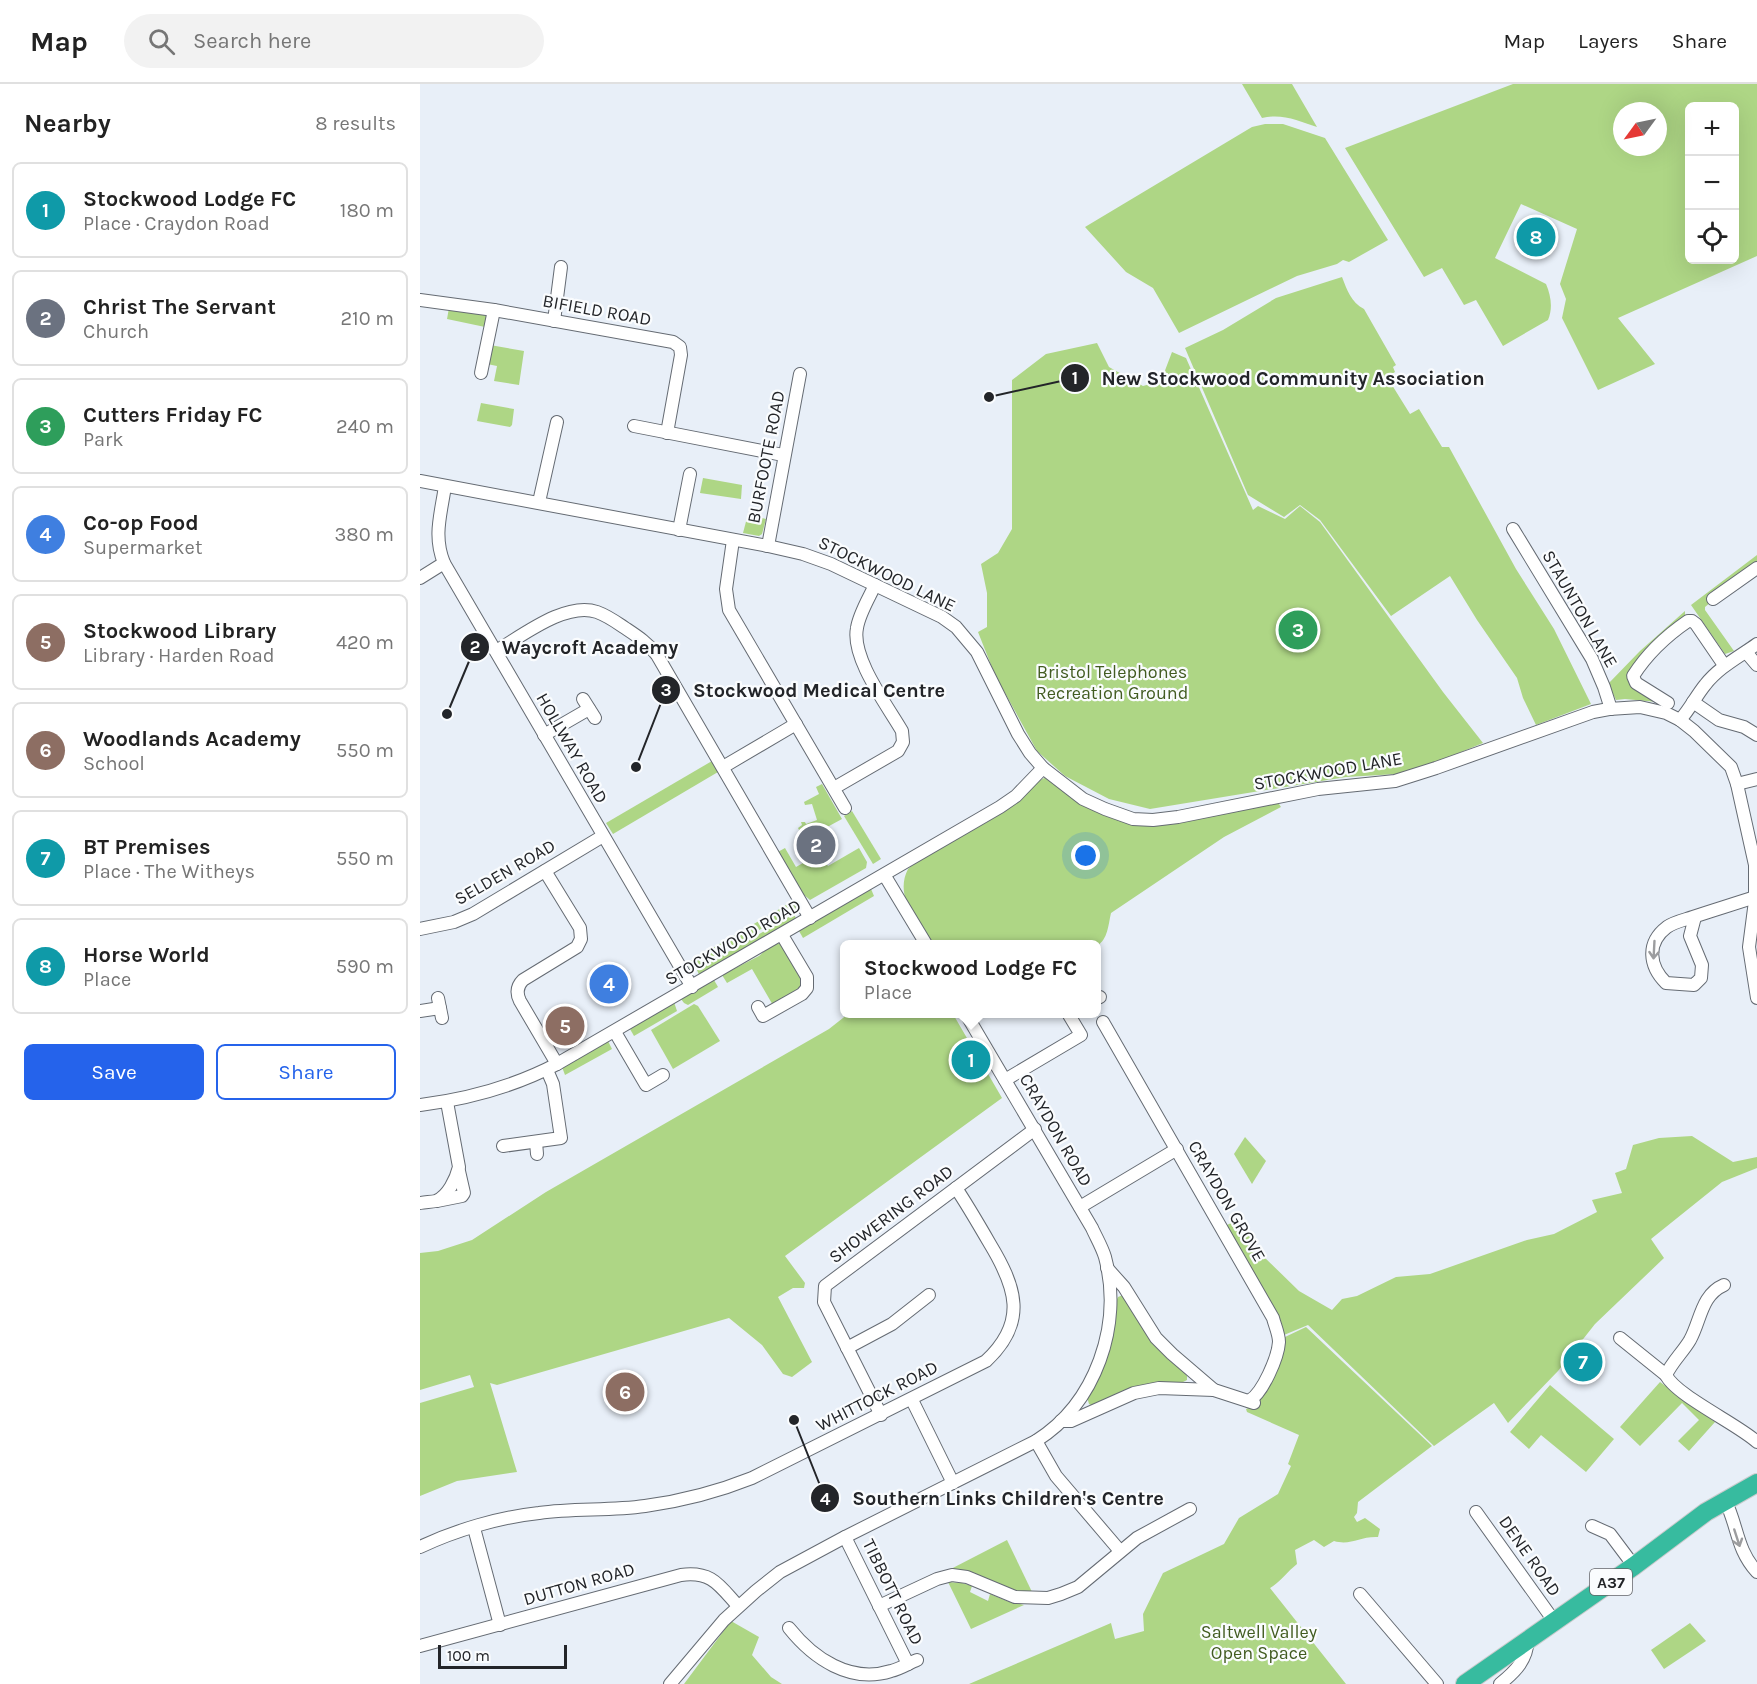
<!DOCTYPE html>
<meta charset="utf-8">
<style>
:root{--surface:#fff;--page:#f2f2f2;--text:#222;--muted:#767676;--line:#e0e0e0;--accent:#2563eb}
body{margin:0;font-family:Karla,sans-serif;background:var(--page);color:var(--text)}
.controls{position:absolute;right:18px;top:18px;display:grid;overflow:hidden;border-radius:9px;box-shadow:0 6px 24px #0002}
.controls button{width:54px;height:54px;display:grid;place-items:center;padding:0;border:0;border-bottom:2px solid var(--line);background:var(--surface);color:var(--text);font:30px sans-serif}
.compass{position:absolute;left:1193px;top:18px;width:54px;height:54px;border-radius:50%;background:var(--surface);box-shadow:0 6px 24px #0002;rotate:237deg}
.scale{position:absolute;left:18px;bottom:15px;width:129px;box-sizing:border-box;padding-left:6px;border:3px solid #232529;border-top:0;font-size:16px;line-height:21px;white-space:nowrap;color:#232529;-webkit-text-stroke:4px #fafcfe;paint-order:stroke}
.you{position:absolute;left:666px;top:772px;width:21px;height:21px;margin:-15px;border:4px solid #fff;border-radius:50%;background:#1a73e8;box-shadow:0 0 0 9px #1a73e833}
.badge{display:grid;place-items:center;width:39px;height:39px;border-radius:50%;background:var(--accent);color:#fff;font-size:20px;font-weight:700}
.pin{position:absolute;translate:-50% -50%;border:3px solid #fff;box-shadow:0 2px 6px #0006}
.popup{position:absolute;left:420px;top:856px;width:261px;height:78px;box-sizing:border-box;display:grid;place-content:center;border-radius:9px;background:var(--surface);filter:drop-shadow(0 2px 4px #0005);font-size:20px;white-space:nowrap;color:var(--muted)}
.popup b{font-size:22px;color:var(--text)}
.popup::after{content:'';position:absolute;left:50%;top:100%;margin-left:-12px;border:12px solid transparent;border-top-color:var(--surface)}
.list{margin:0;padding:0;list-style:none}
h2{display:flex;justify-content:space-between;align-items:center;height:78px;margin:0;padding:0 24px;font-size:26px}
h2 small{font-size:20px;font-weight:400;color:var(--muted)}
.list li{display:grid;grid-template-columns:39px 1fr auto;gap:18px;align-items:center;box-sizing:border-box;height:96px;margin:0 12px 12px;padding:0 12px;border:2px solid var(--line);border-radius:9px}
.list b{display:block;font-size:22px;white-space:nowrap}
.list p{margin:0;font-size:20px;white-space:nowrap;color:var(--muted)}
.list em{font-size:20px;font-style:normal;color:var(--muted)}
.actions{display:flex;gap:12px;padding:18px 24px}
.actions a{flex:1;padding:14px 0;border:2px solid var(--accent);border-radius:9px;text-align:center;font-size:21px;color:var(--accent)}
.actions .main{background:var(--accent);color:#fff}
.icon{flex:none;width:33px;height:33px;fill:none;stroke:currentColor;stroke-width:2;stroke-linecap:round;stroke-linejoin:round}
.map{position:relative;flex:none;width:1337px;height:1600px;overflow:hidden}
header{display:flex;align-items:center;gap:36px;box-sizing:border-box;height:84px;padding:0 30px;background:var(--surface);border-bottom:2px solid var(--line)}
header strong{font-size:28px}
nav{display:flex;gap:33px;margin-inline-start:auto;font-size:21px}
.search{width:420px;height:54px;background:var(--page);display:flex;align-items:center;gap:15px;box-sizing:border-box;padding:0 21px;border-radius:33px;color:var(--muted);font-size:22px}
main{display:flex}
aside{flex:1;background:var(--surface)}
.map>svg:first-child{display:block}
.green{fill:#aed685;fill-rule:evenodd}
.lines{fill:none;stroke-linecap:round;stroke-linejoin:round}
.minor-casing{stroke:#656b73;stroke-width:14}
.highway-casing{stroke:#cacbcc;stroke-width:20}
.minor{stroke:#fff;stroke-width:12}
.highway{stroke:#37bb9f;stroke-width:18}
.oneway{stroke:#9c9d9f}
.labels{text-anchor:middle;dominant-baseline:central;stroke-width:4.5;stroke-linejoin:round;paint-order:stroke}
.shield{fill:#fafcfe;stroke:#646669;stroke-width:1.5}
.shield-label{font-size:16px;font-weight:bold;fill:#232529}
.street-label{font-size:18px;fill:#232529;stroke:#fafcfe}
.park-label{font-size:18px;fill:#425c21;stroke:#fafcfe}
.leader{fill:none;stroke:#232529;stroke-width:2}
.callout-dot{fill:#232529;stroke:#fafcfe;stroke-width:2}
.mark-label{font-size:18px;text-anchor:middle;font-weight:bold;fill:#fff}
.callout-label{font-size:20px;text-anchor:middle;font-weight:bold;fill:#232529;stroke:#fafcfe;stroke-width:4.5;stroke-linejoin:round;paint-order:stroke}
</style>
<header>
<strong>Map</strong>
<div class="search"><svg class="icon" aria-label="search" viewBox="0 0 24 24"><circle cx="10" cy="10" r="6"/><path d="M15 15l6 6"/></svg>Search here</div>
<nav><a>Map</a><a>Layers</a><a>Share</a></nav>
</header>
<main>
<aside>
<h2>Nearby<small>8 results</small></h2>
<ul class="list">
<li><span class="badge" style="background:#0f9aa8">1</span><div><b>Stockwood Lodge FC</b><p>Place · Craydon Road</p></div><em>180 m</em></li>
<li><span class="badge" style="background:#6b7280">2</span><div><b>Christ The Servant</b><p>Church</p></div><em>210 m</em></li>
<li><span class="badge" style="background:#2e9e5b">3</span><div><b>Cutters Friday FC</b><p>Park</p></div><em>240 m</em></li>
<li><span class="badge" style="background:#3f7fe0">4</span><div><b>Co-op Food</b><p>Supermarket</p></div><em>380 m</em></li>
<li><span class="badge" style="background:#8d6e63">5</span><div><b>Stockwood Library</b><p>Library · Harden Road</p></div><em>420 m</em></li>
<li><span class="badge" style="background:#8d6e63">6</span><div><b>Woodlands Academy</b><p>School</p></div><em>550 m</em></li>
<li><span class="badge" style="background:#0f9aa8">7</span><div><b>BT Premises</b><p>Place · The Witheys</p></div><em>550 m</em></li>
<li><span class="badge" style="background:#0f9aa8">8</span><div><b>Horse World</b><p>Place</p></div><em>590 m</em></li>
</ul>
<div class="actions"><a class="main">Save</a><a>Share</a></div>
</aside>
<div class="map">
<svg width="1337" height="1600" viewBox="0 0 1337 1600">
<rect width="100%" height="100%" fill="#e8eff8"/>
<g class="green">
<path d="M822,0H872L897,43C879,37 862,29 842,34Z"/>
<path d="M1093,0H1337V172L1198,234L1235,280L1178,306L1142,234L1146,215L1140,200L1157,145L1101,120L1075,174L1126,200C1131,212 1133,224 1128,236L1083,262L1056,216L1044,221L1022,184L1004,193L925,64ZM1270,22H1314V176H1270ZM1202,27H1238V63H1202Z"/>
<path d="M845,40H863L905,54L968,156L929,178L923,176L917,180L877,192L759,249L733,204L706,188L665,143L832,43Z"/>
<path d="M922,193C927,206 931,218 944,225L976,281L973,283L975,288L967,293L990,330L999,325L1022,363H1029L1096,485L1134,545L1171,620L1116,641L1103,614L1097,594L1057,536L1030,492L971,532L900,436L880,421L864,433L828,411L765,264L803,246L856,214Z"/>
<path d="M29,224L64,230L67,233L65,243L27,235Z"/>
<path d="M677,259L689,283L723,302L741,297L752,268L766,274L833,426L838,422L865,435L880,422L900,438L1023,608L1063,659L1022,676L977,690L926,693L730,725L689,715L645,692L617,667L575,591L558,548L567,543V509L561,480L578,469L592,445V296L626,270Z"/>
<path d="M70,261L104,267L99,301L74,297L77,282L67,280Z"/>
<path d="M61,319L94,325L92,341L90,343L57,337Z"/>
<path d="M283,394L322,401L321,415L280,409Z"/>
<path d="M328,430L346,435L342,450L339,452L323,449Z"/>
<path d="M1337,471V480L1285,523V526L1314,567L1305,570L1271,521Z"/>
<path d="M1265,527V534L1210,592L1237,618L1205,615L1196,616L1188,600L1220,567Z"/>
<path d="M292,677L298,688L193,750L186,739Z"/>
<path d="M627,693L667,723L711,741L734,742L755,740L857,717L861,723L804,753L691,829C688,842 688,855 677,862L511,860C497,838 474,812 488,785C515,760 554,749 584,727C598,718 613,697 627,693Z"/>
<path d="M402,700L422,735L398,748V750L392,754L394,758L392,759L390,757L386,759L378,744L382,741L381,738H385L386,740L397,736L392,720L385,721L384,718L399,710L396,703Z"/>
<path d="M432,727L461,775L453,780L424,732Z"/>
<path d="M365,764L376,783L397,771L403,780L406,779L408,782L439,764L447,778L446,784L390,816L383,810L356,769Z"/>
<path d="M451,805L454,812L383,854L379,847Z"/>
<path d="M373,817L377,824L271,886L267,879Z"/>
<path d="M374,830L377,837L280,893L277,886Z"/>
<path d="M360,859L365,862L384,895L383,905L354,923L332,885L307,899L302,891L339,872L350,862Z"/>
<path d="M294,896L298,903L268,921L264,919L261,915Z"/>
<path d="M254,918L257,927L214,952L210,945Z"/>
<path d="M274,920L278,922L300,957L253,985L231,946Z"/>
<path d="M428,930H533L551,961L538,970L550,991L564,983L582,1014L365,1172L385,1199L384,1204H373L358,1213L392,1278L372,1293L363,1290L342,1261L309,1234L77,1301L70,1299L97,1388L37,1397L0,1412V1319L54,1303L50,1291L0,1306V1169L18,1167L52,1156L126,1108L409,945Z"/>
<path d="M188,957L192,965L145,991L142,983Z"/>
<path d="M1272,1052L1313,1078L1337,1073V1084L1302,1098L1231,1155L1244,1174L1175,1240L1138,1287L1088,1339L1074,1319L1014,1362L888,1241L864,1251L860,1235L809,1149L807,1141L813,1138L825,1145L838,1167L879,1207L912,1226L922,1215L937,1212L976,1193L1010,1190L1107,1156L1134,1150L1177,1128L1172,1116L1202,1109L1195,1089L1206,1085L1213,1061L1239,1054Z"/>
<path d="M825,1053L846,1077L832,1100L814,1070Z"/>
<path d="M703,1211L767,1292V1296L761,1299L673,1322L669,1320L667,1313C679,1294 689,1273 693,1251C696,1238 692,1224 698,1213Z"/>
<path d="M886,1243L1012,1362L938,1418L937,1429L934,1433L937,1438L945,1434L960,1445L958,1453C940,1452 931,1462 914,1457L904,1463L894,1456L875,1466L877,1480C869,1486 857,1501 850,1504L926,1600H549L691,1539L695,1555L724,1547L723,1530L743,1489L804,1460L819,1434L858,1410L871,1382L868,1380L879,1351L827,1328L826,1325L833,1322L859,1272L865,1253Z"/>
<path d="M1240,1298L1295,1338L1269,1367L1258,1357L1279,1336L1262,1319L1220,1362L1200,1343Z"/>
<path d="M1130,1301L1194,1355L1166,1388L1121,1351L1109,1365L1090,1348Z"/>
<path d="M587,1456L613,1510L591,1506L525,1488Z"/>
<path d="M528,1498L542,1499L552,1502L550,1508L568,1517L570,1510L587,1517L604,1521L551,1545Z"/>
<path d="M311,1537L339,1553L332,1571L351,1593L362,1600H264Z"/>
<path d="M1270,1539L1286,1557L1244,1585L1231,1566Z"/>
</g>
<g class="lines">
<defs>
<g id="minor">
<path d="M0,216L74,226L253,258L260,263L261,271L247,349"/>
<path d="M134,237L141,183"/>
<path d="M61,289L74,226"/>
<path d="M214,342L363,371"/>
<path d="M0,397L348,462L383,470L411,480L522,533L536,543L557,568L598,650L610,669L623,684L663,715L685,725L713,735L733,736L758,733L898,705L975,697L1016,684L1173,628L1189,625L1220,623L1246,629L1260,636L1274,647L1311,683L1317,700L1335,781V817L1329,863L1337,914"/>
<path d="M25,402C21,430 13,452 24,479L272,903"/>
<path d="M119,418L137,338"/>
<path d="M1093,445L1172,575L1184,603L1191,625"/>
<path d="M259,446L270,390"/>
<path d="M313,456L306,505L309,526L425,724"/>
<path d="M348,462L380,290"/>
<path d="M0,494L24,479"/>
<path d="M1293,515L1337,484"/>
<path d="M76,567C102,552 146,517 177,528C188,532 196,538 205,544C217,552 228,559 237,571L390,834"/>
<path d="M1326,568L1337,581"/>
<path d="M163,615L175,634"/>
<path d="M1273,618L1299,636L1324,643L1337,651"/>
<path d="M1248,619L1216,599L1213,592C1227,570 1246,552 1268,537H1272L1276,540L1304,581"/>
<path d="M1260,636C1270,625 1276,612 1285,601C1299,583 1319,573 1337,560"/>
<path d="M124,651L169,625"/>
<path d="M303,683L376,640"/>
<path d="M1317,700L1337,695"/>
<path d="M414,704L478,667L483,658L482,647C467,621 431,574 437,544C439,530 449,514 455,501"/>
<path d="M125,787L160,844L161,855L157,863L103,896C97,902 96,909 100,917L137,980"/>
<path d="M465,792L506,860"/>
<path d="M1275,833L1270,852L1282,881L1281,894L1274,901L1246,899C1229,882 1226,859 1247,843C1254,838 1264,836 1273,833C1294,826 1314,820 1335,813"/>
<path d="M0,845L34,838L53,830L183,752"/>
<path d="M18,914L22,934"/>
<path d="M677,914L680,913"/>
<path d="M338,923L343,932L382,910L387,904V893L362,851"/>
<path d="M0,927L20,924"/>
<path d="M683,938L853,1234C855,1242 859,1250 859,1258C858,1273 843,1309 829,1317"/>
<path d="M195,948L226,1001L243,991"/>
<path d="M585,996L661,951L649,931"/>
<path d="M0,1021C47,1015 95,1002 137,980L580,723L596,712L623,684"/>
<path d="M116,1058L117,1070"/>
<path d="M83,1062L141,1054L133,1000L127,986"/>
<path d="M17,1117L42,1112L44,1109L39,1087"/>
<path d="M0,1119C5,1118 11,1118 16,1117C28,1112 36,1095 39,1083L27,1018"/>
<path d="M660,1123L757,1065"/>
<path d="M687,1184L704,1203L736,1254L752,1270L794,1306L834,1319"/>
<path d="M1304,1201C1281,1211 1281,1236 1270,1256C1263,1268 1252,1278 1246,1291C1255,1311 1319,1341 1337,1358"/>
<path d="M1200,1254L1246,1291"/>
<path d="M427,1264L472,1240L509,1211"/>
<path d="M492,1316L533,1399"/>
<path d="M461,1331L404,1218L405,1202L615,1045"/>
<path d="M641,1337H651L714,1309L739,1304L794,1306"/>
<path d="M616,1357L636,1392L700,1467"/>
<path d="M1305,1416C1318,1442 1316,1465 1337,1488"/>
<path d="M1056,1428L1134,1537"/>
<path d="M1172,1442L1190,1450L1214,1482"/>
<path d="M54,1444L80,1541"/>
<path d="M425,1453L488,1580"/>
<path d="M0,1463C36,1446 80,1433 119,1429C154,1424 190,1427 225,1422C262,1417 297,1408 332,1394L566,1277C608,1238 596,1203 570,1160C559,1141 548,1122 536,1104"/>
<path d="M940,1510L1017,1600"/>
<path d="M459,1522L517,1495L532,1491L547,1493L595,1513L628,1514L641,1510L658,1503L717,1454L770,1425"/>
<path d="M369,1544C393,1574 430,1600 471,1587C480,1585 489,1579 497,1576"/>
<path d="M0,1562L261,1491C292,1487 299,1501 318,1522"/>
<path d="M250,1600L304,1536L336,1507L360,1488L425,1453L616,1357C676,1319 703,1241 685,1173C682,1163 676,1153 672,1144L546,930"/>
<path d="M1080,1600C1096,1587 1107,1576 1108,1555"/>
</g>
<path id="highway" d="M1045,1600L1214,1482L1286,1428L1337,1399"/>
</defs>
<use href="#minor" class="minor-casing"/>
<use href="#highway" class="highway-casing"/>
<use href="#minor" class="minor"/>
<use href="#highway" class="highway"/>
</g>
<defs><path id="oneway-shaft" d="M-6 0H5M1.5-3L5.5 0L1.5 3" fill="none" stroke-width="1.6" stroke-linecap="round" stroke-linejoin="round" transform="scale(1.5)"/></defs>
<g class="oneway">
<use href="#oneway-shaft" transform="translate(1234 866) rotate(93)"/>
<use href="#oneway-shaft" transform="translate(1317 1454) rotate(72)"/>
</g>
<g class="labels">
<rect class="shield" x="1170" y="1485" width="42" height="26" rx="4.5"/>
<g class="shield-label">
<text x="1191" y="1498">A37</text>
</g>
<g class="street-label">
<text transform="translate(177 226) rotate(10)">BIFIELD ROAD</text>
<text transform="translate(346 373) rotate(-79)">BURFOOTE ROAD</text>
<text transform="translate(467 490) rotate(26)">STOCKWOOD LANE</text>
<text transform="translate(1160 525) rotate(60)">STAUNTON LANE</text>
<text transform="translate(152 664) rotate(60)">HOLLWAY ROAD</text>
<text transform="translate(908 687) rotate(-10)">STOCKWOOD LANE</text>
<text transform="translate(85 788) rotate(-30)">SELDEN ROAD</text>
<text transform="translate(313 858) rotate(-30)">STOCKWOOD ROAD</text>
<text transform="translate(636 1046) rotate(60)">CRAYDON ROAD</text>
<text transform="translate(807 1117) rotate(60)">CRAYDON GROVE</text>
<text transform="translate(471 1130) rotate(-37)">SHOWERING ROAD</text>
<text transform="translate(457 1312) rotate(-27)">WHITTOCK ROAD</text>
<text transform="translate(1110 1472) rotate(55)">DENE ROAD</text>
<text transform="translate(159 1500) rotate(-16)">DUTTON ROAD</text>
<text transform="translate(473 1508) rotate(64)">TIBBOTT ROAD</text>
</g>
<g class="park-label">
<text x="692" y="588">Bristol Telephones<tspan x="692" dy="21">Recreation Ground</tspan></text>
<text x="839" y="1548">Saltwell Valley<tspan x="839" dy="21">Open Space</tspan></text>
</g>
</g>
<path class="leader" d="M569 313L655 294M27 630L55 563M216 683L246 606M374 1336L405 1414"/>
<g class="callout-dot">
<circle cx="569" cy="313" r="6"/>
<circle cx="27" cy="630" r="6"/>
<circle cx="216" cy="683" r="6"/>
<circle cx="374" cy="1336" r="6"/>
<circle cx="655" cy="294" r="15"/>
<circle cx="55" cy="563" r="15"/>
<circle cx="246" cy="606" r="15"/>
<circle cx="405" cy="1414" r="15"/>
</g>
<g class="mark-label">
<text x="655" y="300">1</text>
<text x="55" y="569">2</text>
<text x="246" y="612">3</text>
<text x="405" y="1421">4</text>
</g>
<g class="callout-label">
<text x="873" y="301">New Stockwood Community Association</text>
<text x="170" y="570">Waycroft Academy</text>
<text x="399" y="613">Stockwood Medical Centre</text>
<text x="588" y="1421">Southern Links Children's Centre</text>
</g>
</svg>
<div class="controls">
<button>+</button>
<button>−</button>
<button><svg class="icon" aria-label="locate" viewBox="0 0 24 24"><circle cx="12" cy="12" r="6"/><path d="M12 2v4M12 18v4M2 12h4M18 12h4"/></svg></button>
</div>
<svg class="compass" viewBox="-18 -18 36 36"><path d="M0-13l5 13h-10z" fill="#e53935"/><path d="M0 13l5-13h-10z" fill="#767676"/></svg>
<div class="scale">100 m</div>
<div class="you"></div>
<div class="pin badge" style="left:551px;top:976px;background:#0f9aa8">1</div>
<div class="popup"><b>Stockwood Lodge FC</b>Place</div>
<div class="pin badge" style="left:396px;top:761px;background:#6b7280">2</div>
<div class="pin badge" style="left:878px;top:546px;background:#2e9e5b">3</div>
<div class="pin badge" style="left:189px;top:900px;background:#3f7fe0">4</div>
<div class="pin badge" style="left:145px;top:942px;background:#8d6e63">5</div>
<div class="pin badge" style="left:205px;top:1308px;background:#8d6e63">6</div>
<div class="pin badge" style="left:1163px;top:1278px;background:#0f9aa8">7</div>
<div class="pin badge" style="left:1116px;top:153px;background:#0f9aa8">8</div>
</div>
</main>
